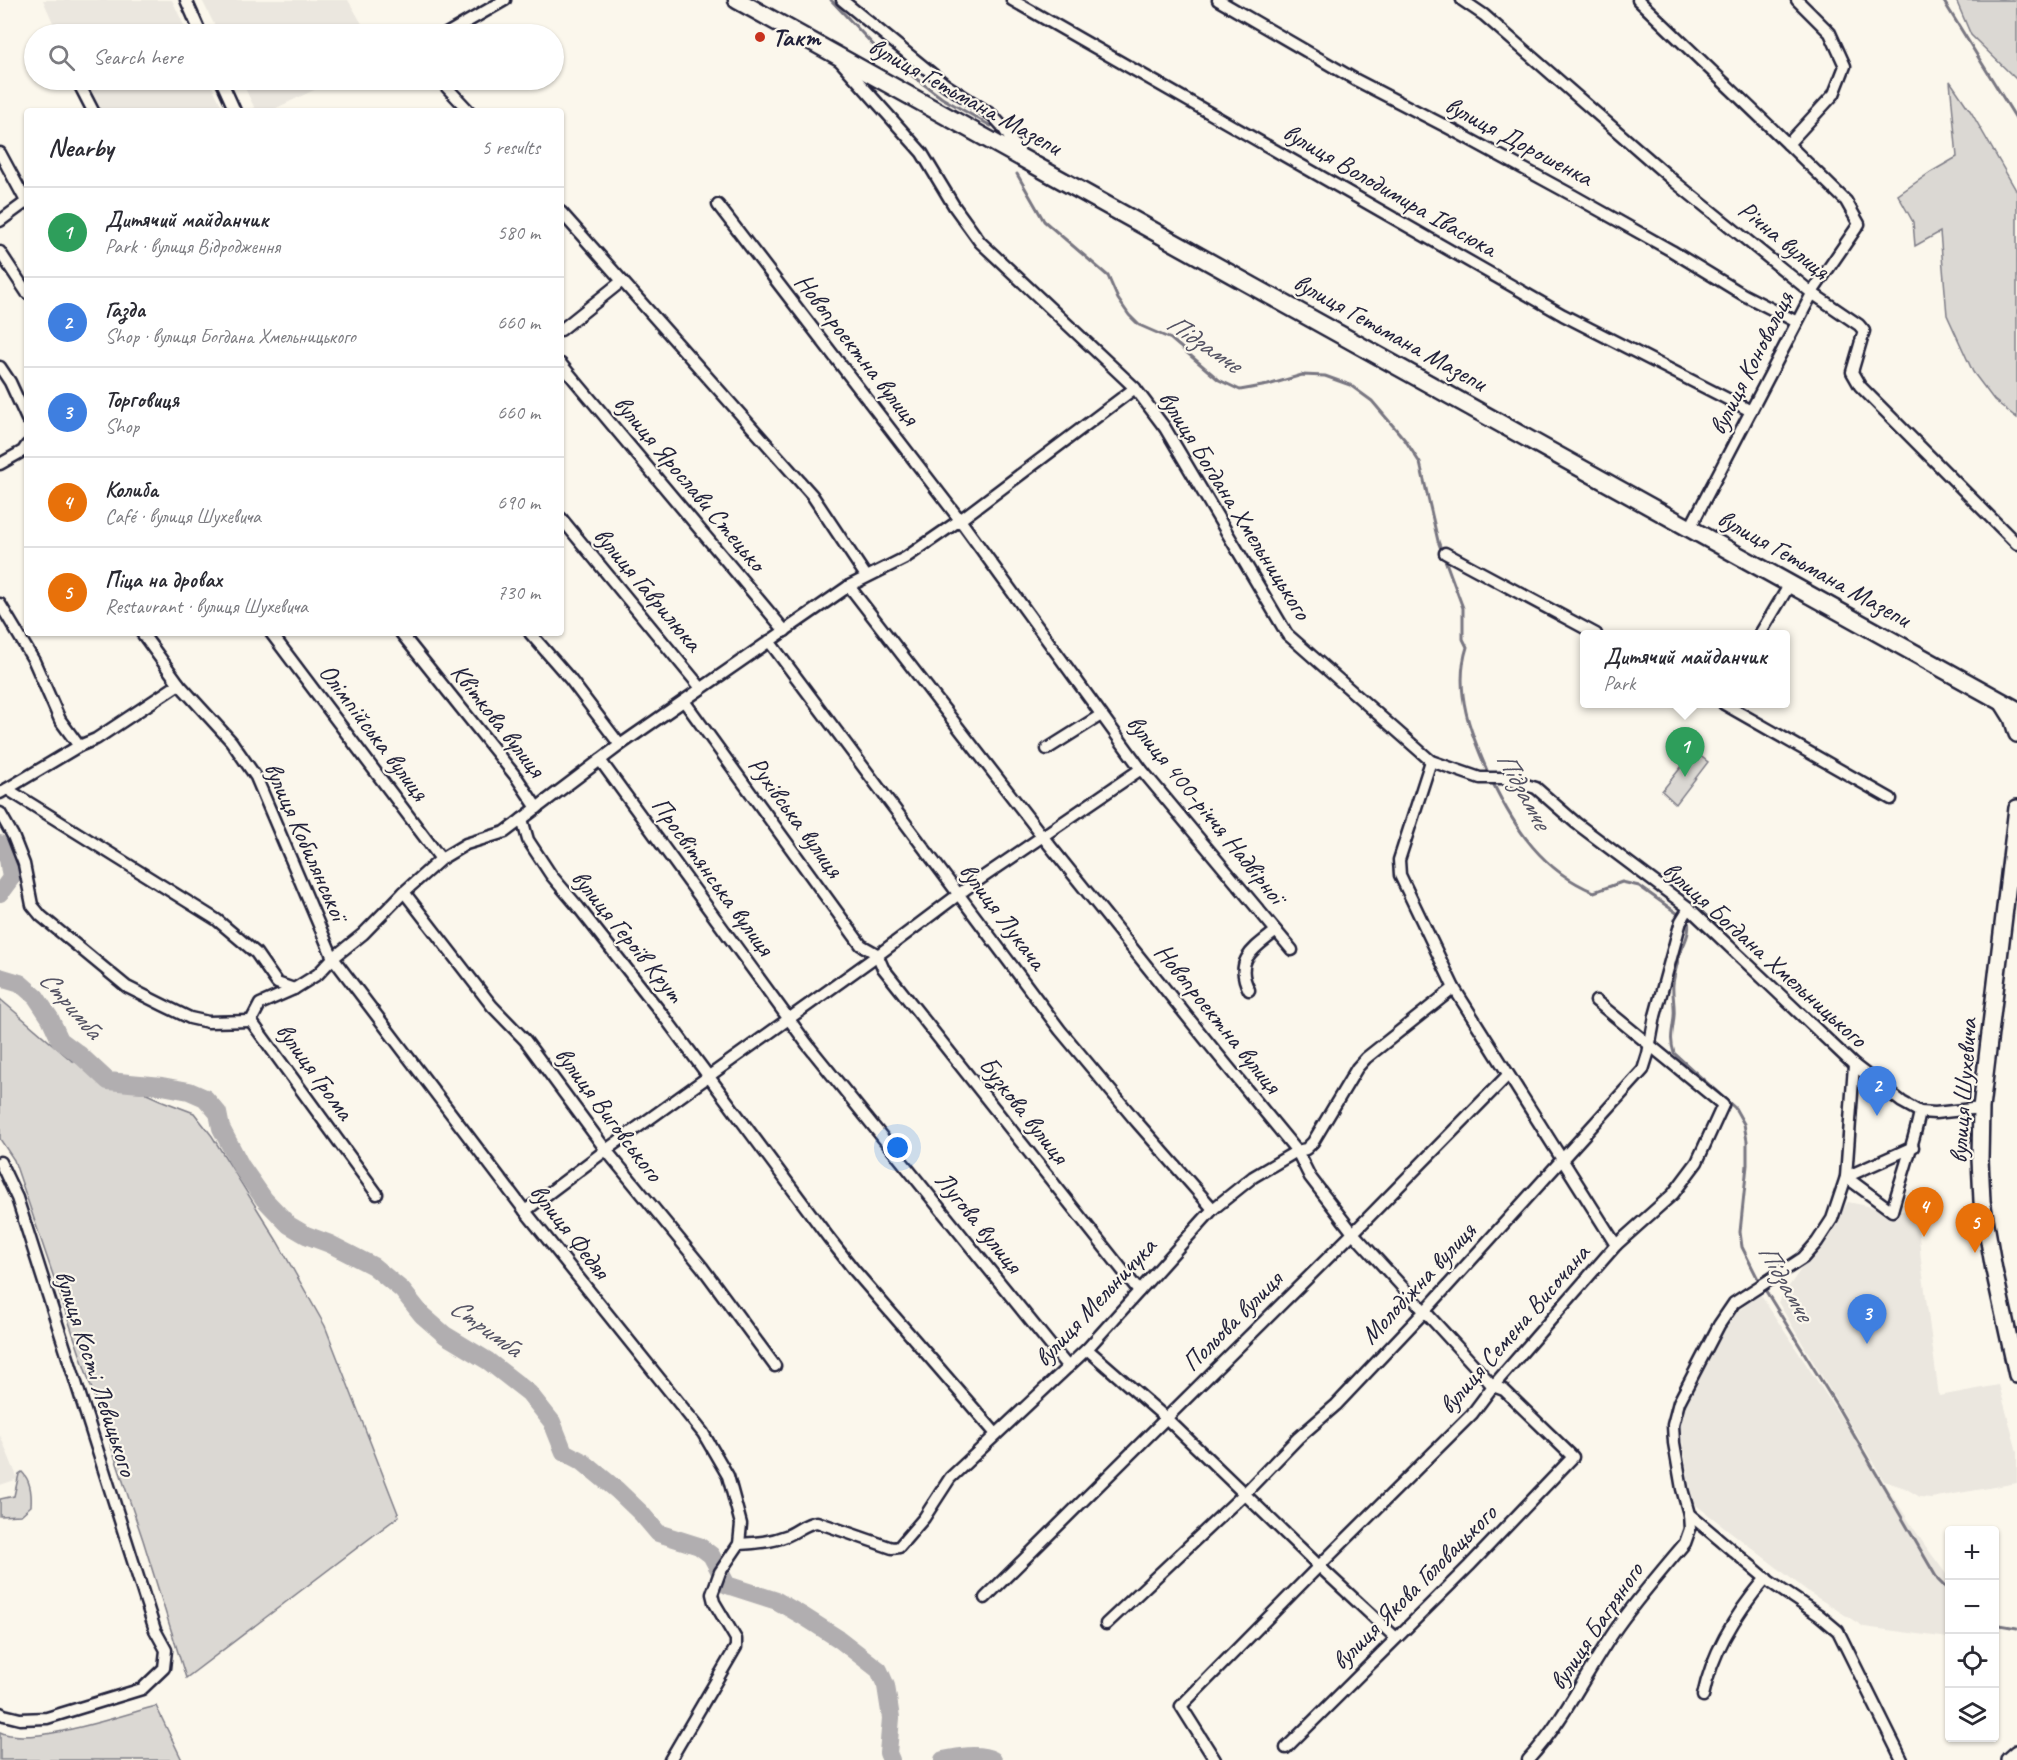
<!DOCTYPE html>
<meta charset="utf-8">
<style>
:root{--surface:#fff;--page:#f2f2f3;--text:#2b2b33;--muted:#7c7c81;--line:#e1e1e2;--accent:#c8321e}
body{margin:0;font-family:Caveat,sans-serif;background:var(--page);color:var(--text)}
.controls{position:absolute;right:18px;bottom:18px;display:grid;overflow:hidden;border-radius:6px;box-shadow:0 2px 4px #0004}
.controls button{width:54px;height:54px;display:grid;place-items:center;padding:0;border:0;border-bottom:2px solid var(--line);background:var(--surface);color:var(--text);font:30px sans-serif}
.you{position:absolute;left:898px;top:1148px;width:21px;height:21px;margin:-15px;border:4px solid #fff;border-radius:50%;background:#1a73e8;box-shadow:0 0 0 9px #1a73e833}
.badge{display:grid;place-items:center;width:39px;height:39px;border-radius:50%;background:var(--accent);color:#fff;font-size:20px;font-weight:700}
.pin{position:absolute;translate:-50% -50px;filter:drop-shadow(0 2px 3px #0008)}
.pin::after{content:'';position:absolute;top:32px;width:21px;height:18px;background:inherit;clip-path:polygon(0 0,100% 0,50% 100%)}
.popup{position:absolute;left:1580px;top:630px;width:210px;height:78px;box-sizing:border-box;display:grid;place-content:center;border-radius:6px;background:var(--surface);filter:drop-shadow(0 2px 4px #0005);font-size:20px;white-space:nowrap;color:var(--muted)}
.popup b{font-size:22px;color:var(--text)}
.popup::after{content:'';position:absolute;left:50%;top:100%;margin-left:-12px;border:12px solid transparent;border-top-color:var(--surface)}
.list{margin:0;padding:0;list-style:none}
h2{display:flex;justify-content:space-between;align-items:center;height:78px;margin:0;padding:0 24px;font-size:26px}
h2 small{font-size:20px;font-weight:400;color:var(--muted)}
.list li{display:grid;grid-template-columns:39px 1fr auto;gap:18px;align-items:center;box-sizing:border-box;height:90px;padding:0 24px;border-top:2px solid var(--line)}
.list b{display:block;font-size:22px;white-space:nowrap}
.list p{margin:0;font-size:20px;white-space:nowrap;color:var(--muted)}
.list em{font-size:20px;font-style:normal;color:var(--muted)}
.icon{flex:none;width:33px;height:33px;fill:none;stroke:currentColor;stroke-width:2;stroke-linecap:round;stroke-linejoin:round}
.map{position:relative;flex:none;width:2017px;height:1760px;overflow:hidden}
.search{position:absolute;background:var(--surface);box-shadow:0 2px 4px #0004;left:24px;top:24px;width:540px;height:66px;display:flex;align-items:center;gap:15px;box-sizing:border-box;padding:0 21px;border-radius:33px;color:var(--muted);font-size:22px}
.panel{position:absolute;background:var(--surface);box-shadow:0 2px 4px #0004;left:24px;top:108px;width:540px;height:528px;border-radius:6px}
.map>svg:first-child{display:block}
.built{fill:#ebe7df}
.green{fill:#dbd8d3;stroke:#7e7d87;stroke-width:1.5}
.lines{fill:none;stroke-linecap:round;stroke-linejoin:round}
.stream{stroke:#787681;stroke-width:3}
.river{stroke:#b1aeb0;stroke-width:18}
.minor-casing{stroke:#22223b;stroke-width:15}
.secondary-casing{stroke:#22223b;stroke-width:20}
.primary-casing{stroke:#22223b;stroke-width:21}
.minor{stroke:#fbf7ec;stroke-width:10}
.secondary{stroke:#fbf7ec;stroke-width:15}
.primary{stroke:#fbf7ec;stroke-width:16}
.poi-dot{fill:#c8321e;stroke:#fbf7ec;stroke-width:2}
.labels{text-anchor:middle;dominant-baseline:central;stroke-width:4.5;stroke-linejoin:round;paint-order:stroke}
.poi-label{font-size:26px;font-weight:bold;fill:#22223b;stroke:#fbf7ec;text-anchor:start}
.street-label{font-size:26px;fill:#22223b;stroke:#fbf7ec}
.water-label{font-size:27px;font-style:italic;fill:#545364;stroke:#fbf7ec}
</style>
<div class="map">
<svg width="2017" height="1760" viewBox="0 0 2017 1760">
<rect width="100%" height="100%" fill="#fbf7ec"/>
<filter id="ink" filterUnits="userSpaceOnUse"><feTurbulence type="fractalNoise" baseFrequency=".0167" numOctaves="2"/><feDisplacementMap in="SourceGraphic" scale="12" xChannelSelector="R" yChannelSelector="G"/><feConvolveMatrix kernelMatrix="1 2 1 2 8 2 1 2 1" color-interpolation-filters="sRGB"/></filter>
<g filter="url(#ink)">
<g class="built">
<path d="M43,0H172L188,34H58Z"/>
<path d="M202,0H348L368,34H219Z"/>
<path d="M79,80H209L224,111H94Z"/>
<path d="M241,80H335L270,111H256Z"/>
<path d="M1848,1202L1892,1211H1917L1921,1260L1939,1396L1999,1385L2017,1452V1483L1931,1498L1920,1497L1905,1488L1884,1481L1778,1302Z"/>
<path d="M1760,1294L1924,1544L1949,1578V1638L1864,1627L1810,1593L1692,1502L1680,1425L1691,1386L1734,1314Z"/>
<path d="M0,1435L18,1479L0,1485Z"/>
</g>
<g class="green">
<path d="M1956,0H2017V80L1971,35Z"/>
<path d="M1950,81L1971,112L2017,192V418L1994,400L1973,372L1947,315L1940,232L1915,246L1913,222L1898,195L1931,172L1957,157Z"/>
<path d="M1694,751L1708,762L1676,804L1662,791Z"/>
<path d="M0,999L71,1060L160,1100L194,1113L212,1136L277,1241L325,1326L399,1516L186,1678L143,1540L14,1160L0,1139Z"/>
<path d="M22,1472C31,1481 32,1493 31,1506L21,1515L0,1516V1499L14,1496L19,1474Z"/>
<path d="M156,1706L182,1760H0V1732C30,1747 122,1715 156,1706Z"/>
</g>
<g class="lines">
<g class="stream">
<path d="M831,0L878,50L942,98L991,126"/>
<path d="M1943,0L2017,120"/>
<path d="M1017,174L1044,221L1108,276L1118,299L1129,315L1139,325L1171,339L1219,380L1240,390L1268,385L1302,375L1325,376L1350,385L1372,401L1405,440L1420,463L1438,541L1463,608V639L1467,647C1453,691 1471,734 1489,775"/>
<path d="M1492,781C1515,829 1543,871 1594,892L1622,882L1639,886L1688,921C1691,933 1683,945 1679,956C1677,965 1674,975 1673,984C1672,994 1675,1005 1674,1016C1673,1031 1669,1037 1674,1053L1735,1108L1744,1124L1747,1141V1165L1740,1232L1742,1247L1760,1283"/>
<path d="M1764,1288L1837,1406L1938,1580L1950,1592"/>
<path d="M1994,1624L2017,1628"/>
</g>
<g class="river">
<path d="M0,844L8,859L11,878L0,893"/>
<path d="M0,977L20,983L36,997L50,1018L60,1040L80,1055L108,1081L162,1086L189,1091L205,1098L218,1113L221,1128L241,1166L264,1199L289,1225L306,1235L330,1244L373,1266L402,1290L422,1315L445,1335L488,1361L529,1393L552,1422L564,1452L583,1462L617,1490L641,1513L658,1533L699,1546L711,1555L727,1585L777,1601L803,1616L839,1639L879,1670L886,1686L891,1718L888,1753L891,1760"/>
<path d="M943,1760C958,1757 979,1753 993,1760"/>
</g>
<defs>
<g id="minor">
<path d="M186,0L201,34"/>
<path d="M842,0L946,85L992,115L1002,126L1022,157"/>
<path d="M1012,0L1563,315L1751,411"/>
<path d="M1218,0L1356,80L1449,128L1574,196L1672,251L1744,295L1797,322"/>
<path d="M1462,0L1484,15L1675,182L1812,293L1859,325L1864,331L1852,372L1860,386L2017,544"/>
<path d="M1638,0L1788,144"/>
<path d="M446,34L505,0"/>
<path d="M840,61L922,153L954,206L980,242L1135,388L1165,428L1287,634L1431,761L1480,778H1503L1536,788L1576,823L1689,908L1854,1065L1902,1102L1920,1112L1935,1113L1981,1108"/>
<path d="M77,80L93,111"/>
<path d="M221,80L235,111"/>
<path d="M440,80L469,111"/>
<path d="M0,153L27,203"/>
<path d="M718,205L960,520L1141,769L1292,950"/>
<path d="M561,212L812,495L866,576"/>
<path d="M0,221L26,202"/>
<path d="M0,252L27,293"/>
<path d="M561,330L622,281"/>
<path d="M561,364L785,631"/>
<path d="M0,367L10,382L27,419"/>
<path d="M0,464L23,451L27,445"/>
<path d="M561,518L701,688"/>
<path d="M1690,528L1815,288L1859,224L1846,201L1788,144L1834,94L1845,66L1830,33L1797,0"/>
<path d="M1445,553L1596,634"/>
<path d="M849,586L1043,837L1210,1045L1297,1151L1310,1177L1353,1233L1493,1386L1504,1390L1573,1457L1469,1566L1286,1748"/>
<path d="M0,604L34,661L60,720L79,746L96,739L179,684"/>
<path d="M142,633L179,684L231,741L256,777L333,958L525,1211L703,1433L728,1476L741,1524L739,1544L720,1572L712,1594L714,1602L736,1639V1647L670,1760"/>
<path d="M271,633L441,859"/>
<path d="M401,633L517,778L537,808"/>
<path d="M530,633L570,679L620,745"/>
<path d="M1760,634L1790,584"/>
<path d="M769,641L1060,1030L1136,1121L1213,1209"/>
<path d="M684,701L861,945L877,954L883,968L1139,1291"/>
<path d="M1724,704L1891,799"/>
<path d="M1047,749L1101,715"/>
<path d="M600,760L807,1044L1068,1367"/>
<path d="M7,789L217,920L256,953L277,983L294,989"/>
<path d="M0,793L79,746"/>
<path d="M0,813L13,836L24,864L32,905L41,916L127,987L163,1005L190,1018L208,1022L251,1021"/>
<path d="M522,819L528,840L551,875L579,908L666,1019L828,1237L854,1270L996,1434"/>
<path d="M404,892L492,1006L525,1040L606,1150L702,1267L775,1366"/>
<path d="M1249,990C1233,959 1255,948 1276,931"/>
<path d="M1596,1001L1723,1105L1697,1162L1673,1194L1616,1245"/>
<path d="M1854,1065L1846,1177L1832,1219L1817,1242L1803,1258L1734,1303L1719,1325L1679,1402L1673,1425L1674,1443L1682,1489L1689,1514L1770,1582L1819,1615L1838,1631L1902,1760"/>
<path d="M1913,1147L1846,1177L1892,1211C1901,1178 1913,1146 1920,1112"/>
<path d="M0,1162L17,1198L155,1630L166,1650L164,1668L142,1689L47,1718L20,1719L4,1715L0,1713"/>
<path d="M377,1194L251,1021L260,1004L294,989L318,974L333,958L363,934L404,892L441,859L466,844L505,832L620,745L849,586L905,558L960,520L1135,388"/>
<path d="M525,1211L606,1150L882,952L967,888L1141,769"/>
<path d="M1087,1349L1166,1418L1319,1566L1396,1638"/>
<path d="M739,1544C756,1543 771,1542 786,1536C797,1532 805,1523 817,1522L892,1548L899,1547L924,1518L950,1478L1087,1349L1213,1209L1253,1177L1297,1151L1306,1149L1313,1142L1357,1068L1366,1058L1454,988"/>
<path d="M985,1598L1353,1233L1508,1075"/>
<path d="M1106,1624L1244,1494L1298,1438L1336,1405L1424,1312L1643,1070L1648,1054L1655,1016L1681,921L1689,908"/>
<path d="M1703,1696C1712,1652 1737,1612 1766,1578"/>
<path d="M1215,1760L1181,1706L1319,1566L1472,1414L1493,1386L1616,1245L1454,988L1400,875L1399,860L1431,761"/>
<path d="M1528,1760C1565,1720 1587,1670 1618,1626C1639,1597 1662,1570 1685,1543L1690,1529L1689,1514"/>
</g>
<g id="secondary">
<path d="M2002,702L2012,718L2017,734"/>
<path d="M2017,808L1981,1108L1980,1159L1982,1201L1994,1270L2017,1375"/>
<path d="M2009,1760L2017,1753"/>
</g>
<path id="primary" d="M737,0L2017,710"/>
</defs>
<use href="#minor" class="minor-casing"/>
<use href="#secondary" class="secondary-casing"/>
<use href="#primary" class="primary-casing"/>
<use href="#minor" class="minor"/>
<use href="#secondary" class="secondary"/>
<use href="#primary" class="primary"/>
</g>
</g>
<circle class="poi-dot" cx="760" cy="37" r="6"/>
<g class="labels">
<g class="poi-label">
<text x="772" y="37">Такт</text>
</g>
<g class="street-label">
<text transform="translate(965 96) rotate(29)">вулиця Гетьмана Мазепи</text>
<text transform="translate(1519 141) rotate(28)">вулиця Дорошенка</text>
<text transform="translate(1390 190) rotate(30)">вулиця Володимира Івасюка</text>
<text transform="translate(1784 240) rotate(39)">Річна вулиця</text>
<text transform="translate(1390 332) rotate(29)">вулиця Гетьмана Мазепи</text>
<text transform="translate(857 349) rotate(52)">Новопроектна вулиця</text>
<text transform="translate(1751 363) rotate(-63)">вулиця Коновальця</text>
<text transform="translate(690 483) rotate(50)">вулиця Ярослави Стецько</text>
<text transform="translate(1235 505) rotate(58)">вулиця Богдана Хмельницького</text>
<text transform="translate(1814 568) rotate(29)">вулиця Гетьмана Мазепи</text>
<text transform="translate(648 589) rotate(50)">вулиця Гаврилюка</text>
<text transform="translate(498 720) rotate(52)">Квіткова вулиця</text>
<text transform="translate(374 732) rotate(53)">Олімпійська вулиця</text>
<text transform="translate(1206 809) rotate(51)">вулиця 400-річчя Надвірної</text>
<text transform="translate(796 817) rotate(54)">Рухівська вулиця</text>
<text transform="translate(306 841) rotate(66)">вулиця Кобилянської</text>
<text transform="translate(713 876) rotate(54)">Просвітянська вулиця</text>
<text transform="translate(1003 916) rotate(53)">вулиця Лукача</text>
<text transform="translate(628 936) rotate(51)">вулиця Героїв Крут</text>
<text transform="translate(1765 954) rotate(42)">вулиця Богдана Хмельницького</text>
<text transform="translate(1218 1018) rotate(51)">Новопроектна вулиця</text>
<text transform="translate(315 1071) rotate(54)">вулиця Грома</text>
<text transform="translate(1963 1091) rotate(-86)">вулиця Шухевича</text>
<text transform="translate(1024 1110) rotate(52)">Бузкова вулиця</text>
<text transform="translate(609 1114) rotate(53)">вулиця Виговського</text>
<text transform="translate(979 1222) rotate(51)">Лугова вулиця</text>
<text transform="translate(570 1231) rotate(52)">вулиця Федяя</text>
<text transform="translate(1418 1283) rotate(-47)">Молодіжна вулиця</text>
<text transform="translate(1095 1302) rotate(-47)">вулиця Мельничука</text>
<text transform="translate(1232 1321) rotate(-45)">Польова вулиця</text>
<text transform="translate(1514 1329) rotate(-49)">вулиця Семена Височана</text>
<text transform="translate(96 1373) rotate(72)">вулиця Кості Левицького</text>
<text transform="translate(1414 1587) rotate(-45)">вулиця Якова Головацького</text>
<text transform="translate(1596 1626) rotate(-56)">вулиця Багряного</text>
</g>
<g class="water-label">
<text transform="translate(1204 343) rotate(34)">Підзамче</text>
<text transform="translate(1524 790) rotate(61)">Підзамче</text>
<text transform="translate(71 1004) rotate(49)">Стримба</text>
<text transform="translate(1786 1282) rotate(60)">Підзамче</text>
<text transform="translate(486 1327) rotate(36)">Стримба</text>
</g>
</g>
</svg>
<div class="controls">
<button>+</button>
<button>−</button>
<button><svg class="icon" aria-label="locate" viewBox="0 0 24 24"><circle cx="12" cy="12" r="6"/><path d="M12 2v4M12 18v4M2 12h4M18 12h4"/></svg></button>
<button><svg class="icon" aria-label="layers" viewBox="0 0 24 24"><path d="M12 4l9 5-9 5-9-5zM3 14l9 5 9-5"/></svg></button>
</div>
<div class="you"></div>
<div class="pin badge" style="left:1685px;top:777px;background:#2e9e5b">1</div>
<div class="popup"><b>Дитячий майданчик</b>Park</div>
<div class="pin badge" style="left:1877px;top:1116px;background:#3f7fe0">2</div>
<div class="pin badge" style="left:1867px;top:1344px;background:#3f7fe0">3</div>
<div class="pin badge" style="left:1924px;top:1237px;background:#e8710a">4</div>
<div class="pin badge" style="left:1975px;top:1253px;background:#e8710a">5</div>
<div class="search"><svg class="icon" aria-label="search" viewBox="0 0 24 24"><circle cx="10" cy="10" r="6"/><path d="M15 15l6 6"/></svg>Search here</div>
<section class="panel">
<h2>Nearby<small>5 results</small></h2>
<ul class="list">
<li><span class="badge" style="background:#2e9e5b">1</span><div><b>Дитячий майданчик</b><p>Park · вулиця Відродження</p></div><em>580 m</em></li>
<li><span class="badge" style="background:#3f7fe0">2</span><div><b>Газда</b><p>Shop · вулиця Богдана Хмельницького</p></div><em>660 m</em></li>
<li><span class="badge" style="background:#3f7fe0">3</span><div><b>Торговиця</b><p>Shop</p></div><em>660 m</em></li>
<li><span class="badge" style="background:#e8710a">4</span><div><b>Колиба</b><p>Café · вулиця Шухевича</p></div><em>690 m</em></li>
<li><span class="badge" style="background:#e8710a">5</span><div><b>Піца на дровах</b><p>Restaurant · вулиця Шухевича</p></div><em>730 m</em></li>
</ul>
</section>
</div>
